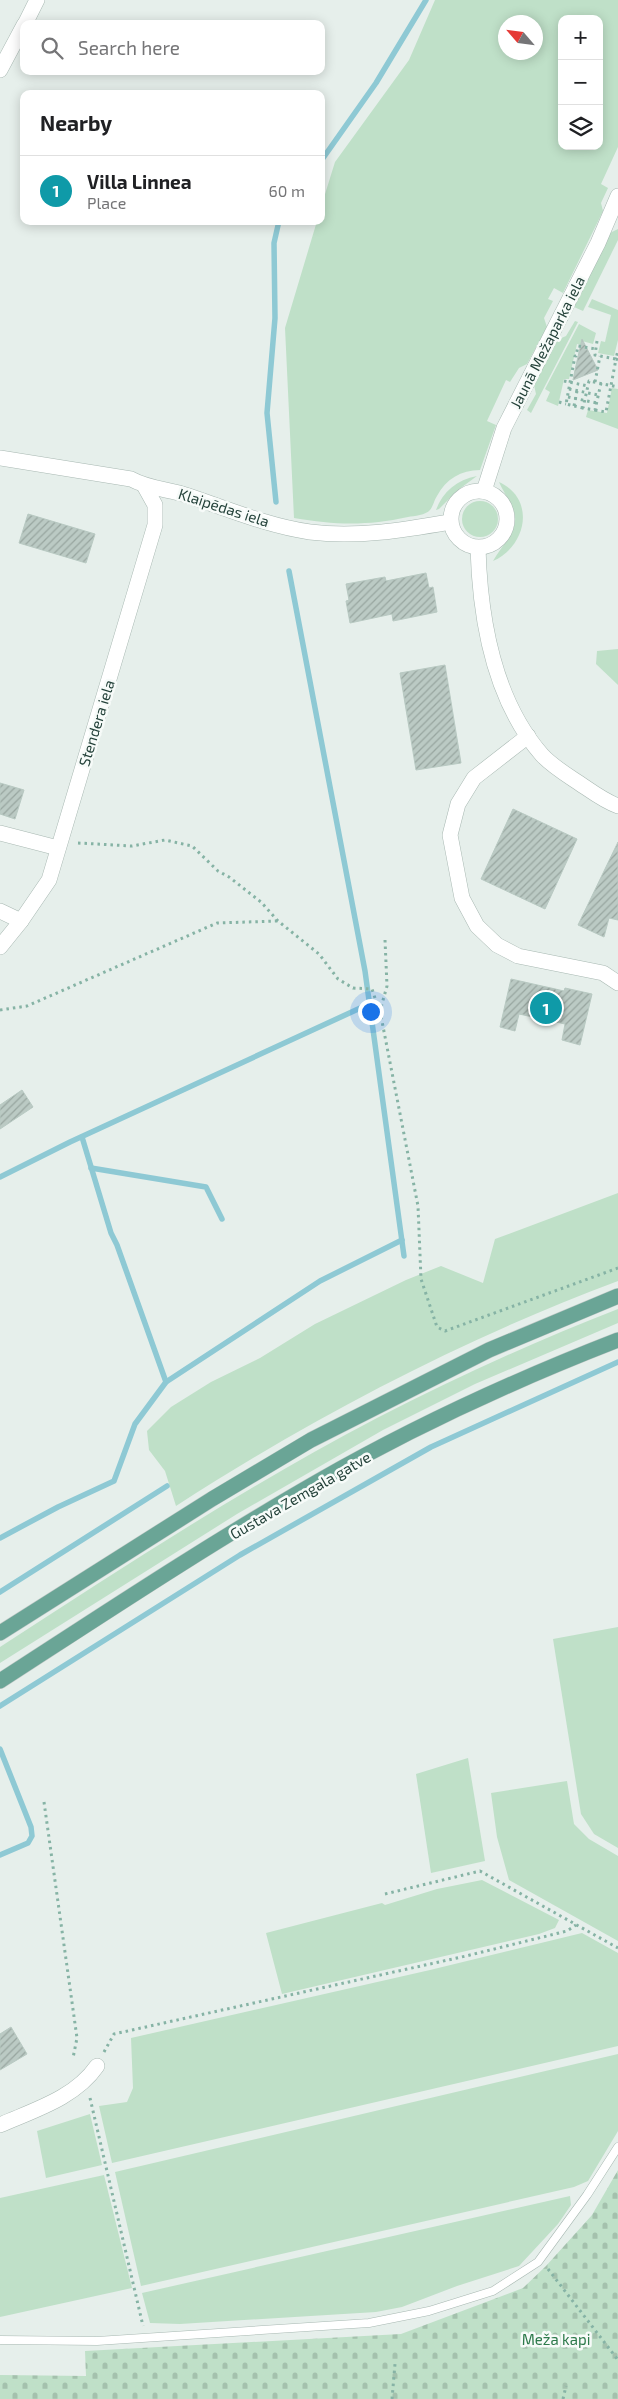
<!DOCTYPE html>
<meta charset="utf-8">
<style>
:root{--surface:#fff;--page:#f6f6f6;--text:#202124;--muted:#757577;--line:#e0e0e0;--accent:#d93025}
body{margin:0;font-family:"Exo 2",sans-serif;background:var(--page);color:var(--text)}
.controls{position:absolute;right:15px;top:15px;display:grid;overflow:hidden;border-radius:10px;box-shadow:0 2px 12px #0003}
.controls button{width:45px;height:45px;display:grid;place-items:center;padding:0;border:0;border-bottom:1px solid var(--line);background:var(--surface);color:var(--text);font:25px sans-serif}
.compass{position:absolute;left:498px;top:15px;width:45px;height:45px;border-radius:50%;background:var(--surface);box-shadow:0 2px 12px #0003;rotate:298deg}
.you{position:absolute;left:370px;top:1011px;width:18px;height:18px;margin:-12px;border:4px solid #fff;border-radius:50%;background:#1a73e8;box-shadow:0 0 0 8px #1a73e833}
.badge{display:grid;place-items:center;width:32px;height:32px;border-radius:50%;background:var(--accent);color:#fff;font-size:16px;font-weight:700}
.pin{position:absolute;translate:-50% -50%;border:2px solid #fff;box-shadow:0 1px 5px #0006}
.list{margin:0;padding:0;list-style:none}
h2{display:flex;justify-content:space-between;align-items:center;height:65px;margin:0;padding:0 20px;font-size:21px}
h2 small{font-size:16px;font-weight:400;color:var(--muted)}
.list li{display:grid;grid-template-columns:32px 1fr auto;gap:15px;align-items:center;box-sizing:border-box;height:70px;padding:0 20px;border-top:1px solid var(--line)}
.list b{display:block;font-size:19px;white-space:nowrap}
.list p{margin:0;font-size:16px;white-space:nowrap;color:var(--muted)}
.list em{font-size:16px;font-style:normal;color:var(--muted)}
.icon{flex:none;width:28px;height:28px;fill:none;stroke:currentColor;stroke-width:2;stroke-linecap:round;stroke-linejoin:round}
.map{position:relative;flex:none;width:618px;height:2399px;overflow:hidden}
.search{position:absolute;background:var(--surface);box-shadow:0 2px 12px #0003;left:20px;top:20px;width:305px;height:55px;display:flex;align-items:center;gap:12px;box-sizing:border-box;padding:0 18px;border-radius:10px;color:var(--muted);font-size:19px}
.panel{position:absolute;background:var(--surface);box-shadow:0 2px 12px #0003;left:20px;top:90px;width:305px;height:135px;border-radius:10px}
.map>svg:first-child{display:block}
.green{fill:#bfe0c8;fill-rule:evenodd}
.cemetery{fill:url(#cemetery-stones)}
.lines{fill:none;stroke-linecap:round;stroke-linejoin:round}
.stream{stroke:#8ec9d4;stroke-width:5.5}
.building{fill:url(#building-hatch);stroke:#b8c9c2}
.lane-casing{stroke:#a8b8b2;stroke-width:9}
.street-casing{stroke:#a8b8b2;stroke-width:16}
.primary-casing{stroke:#c2cac8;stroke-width:16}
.path{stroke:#86b3a5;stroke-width:3;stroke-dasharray:2.5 4;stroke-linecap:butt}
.lane{stroke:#fff;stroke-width:8}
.street{stroke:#fff;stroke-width:15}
.primary{stroke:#6aa596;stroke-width:15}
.labels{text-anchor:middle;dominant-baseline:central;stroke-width:5;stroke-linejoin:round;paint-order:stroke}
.street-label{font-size:15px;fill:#24423a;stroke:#f7fbf9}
.park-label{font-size:15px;fill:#2d7a4b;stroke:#f7fbf9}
</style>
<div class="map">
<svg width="618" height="2399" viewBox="0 0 618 2399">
<defs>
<pattern id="cemetery-stones" width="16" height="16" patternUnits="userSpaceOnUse" patternTransform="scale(1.25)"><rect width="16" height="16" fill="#bfe0c8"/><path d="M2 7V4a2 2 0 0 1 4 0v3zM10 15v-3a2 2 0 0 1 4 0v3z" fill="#a4c1ad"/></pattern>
<pattern id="building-hatch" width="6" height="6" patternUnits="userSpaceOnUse" patternTransform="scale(1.25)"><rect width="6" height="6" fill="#bbcac4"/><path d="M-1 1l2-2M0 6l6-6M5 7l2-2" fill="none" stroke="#98a6a0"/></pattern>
</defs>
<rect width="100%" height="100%" fill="#e6efeb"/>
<g class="green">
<path d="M435,0H618V147L601,184L608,188L601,203L603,211L563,293L554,288L548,299L553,301L544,318L547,327L527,364L519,368L510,382L506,380L487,421L496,425L480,470C461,470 446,479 437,496C434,500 433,507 430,510C426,515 414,516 408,517C367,526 335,525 294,518L285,328L317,221H321V207L335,162L409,60ZM562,19H599V146H562ZM506,22H536V52H506Z"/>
<path d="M618,229V240L583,311L574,307L610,233Z"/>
<path d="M592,299L618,310V340L614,356L598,353L601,341L605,342L611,315L588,307Z"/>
<path d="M575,321L578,322L531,413L527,410L536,394L534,385L557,340L566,336Z"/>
<path d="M579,324L596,333L593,344L582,341L581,345L577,344L569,379H564L558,406L546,401L550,392L545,389Z"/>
<path d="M612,388L618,389V429L586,417L588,410L607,413Z"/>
<path d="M477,476L458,490L439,509L436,510C443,491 457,480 477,476Z"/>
<path d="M499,482C536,499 527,546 493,561C502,544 523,528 512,507C508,498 503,491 499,482Z"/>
<circle cx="480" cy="519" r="18"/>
<path d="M618,649V685L596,664L597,651Z"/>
<path d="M618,1193V1281C465,1338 313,1417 176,1506L165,1471L149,1450L147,1431L171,1407L211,1382L260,1358L315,1324L406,1280L441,1266L483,1283L495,1239Z"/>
<path d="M618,1309V1323L475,1384L383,1430L237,1514L0,1663V1647C123,1567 247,1486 377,1418C456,1377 536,1341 618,1309Z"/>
<path d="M618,1627V1848L594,1834L581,1814L553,1639Z"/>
<path d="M468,1758L485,1861L431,1873L416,1774Z"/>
<path d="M567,1781L574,1824L589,1839L618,1856V1941L509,1880L497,1837L491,1793Z"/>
<path d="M482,1880L559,1920L555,1928L539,1934L282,1994L266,1933L382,1903L385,1905L437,1889Z"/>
<path d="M582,1933L618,1953V2046L112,2163L99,2106L127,2102L133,2088L131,2038L430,1970Z"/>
<path d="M618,2054V2131L588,2181L574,2187L141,2286L115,2172Z"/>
<path d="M90,2114L102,2165L46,2178L37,2131Z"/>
<path d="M104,2175L132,2288L0,2317V2198Z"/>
<path d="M570,2196L571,2205L558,2224L519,2266L457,2286L402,2307L376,2312L180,2324L150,2323L142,2293Z"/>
</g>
<path class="cemetery" d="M618,2170V2399H0V2375L86,2376L85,2351L401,2334L523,2288L546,2266L592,2215Z"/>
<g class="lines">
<g class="stream">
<path d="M321,161L376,83L426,0"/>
<path d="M276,502L267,413L275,318L274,243L279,221"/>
<path d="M289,571L365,971L404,1256"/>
<path d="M82,1137L111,1233L117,1245L166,1382"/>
<path d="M91,1168L206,1187L222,1219"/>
<path d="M0,1177L70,1142L369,1004"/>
<path d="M0,1538L58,1507L114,1481L135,1424L166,1382L320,1281L402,1240"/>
<path d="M0,1592L167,1486"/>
<path d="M0,1706L240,1555L431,1447L618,1362"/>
<path d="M0,1749L31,1827L32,1836L28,1843L0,1855"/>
</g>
</g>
<g class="building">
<path d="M582,339L598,370L573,380L575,370Z"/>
<path d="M28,514L95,534L86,563L19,543Z"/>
<path d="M426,573L429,588L433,587L437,612L393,621L392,614L350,623L346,601L349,600L346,584L385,577L386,581Z"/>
<path d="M445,665L461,763L416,770L400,673Z"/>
<path d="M0,783L24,790L15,819L0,814Z"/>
<path d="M513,809L577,839L545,909L481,879Z"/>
<path d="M618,842V920L609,918L604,937L578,925Z"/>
<path d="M511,979L564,991L565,988L592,994L580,1045L562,1040L565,1024L519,1014L515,1031L500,1027Z"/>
<path d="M22,1090L33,1107L0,1129V1105Z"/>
<path d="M11,2027L27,2054L0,2070V2034Z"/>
</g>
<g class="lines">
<defs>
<path id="lane" d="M0,2340L97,2341L369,2323L429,2311L493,2291L538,2262L587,2195L618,2147"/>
<g id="street">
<path d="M25,24L37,0"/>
<path d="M0,70L24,25"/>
<path d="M0,458L131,479C149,489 169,489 189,496C228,509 268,526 310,532C356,538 404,530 450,522"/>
<circle cx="479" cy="519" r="28"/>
<path d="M484,491L504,428L598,243L618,196"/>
<path d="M478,548C480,619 494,700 542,755C552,766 567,775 579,783C591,791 604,801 618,806"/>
<path d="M528,736L474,778L458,804L450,835L462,898L477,926L497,945L518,956L603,973L618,983"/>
<path d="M0,833L58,848"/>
<path d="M0,911L21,921"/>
<path d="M0,947L21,921L49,880L155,525V505L145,487"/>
<path d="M0,2125C34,2110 75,2098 97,2066"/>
</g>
<g id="primary">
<path d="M0,1633L212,1499L311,1440L489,1350L618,1296"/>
<path d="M0,1681C105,1613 209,1544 317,1482C413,1427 515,1380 618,1340"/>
</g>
</defs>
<use href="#lane" class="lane-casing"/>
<use href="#street" class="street-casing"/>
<use href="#primary" class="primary-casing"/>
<g class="path">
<path d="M597,341L595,355L616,359L618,350"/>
<path d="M564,381L588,386"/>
<path d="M595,382L600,356"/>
<path d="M601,383L595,410L583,408L589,381L618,387"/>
<path d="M569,389L598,395"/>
<path d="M568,397L597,403"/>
<path d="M559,402L566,404"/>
<path d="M574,406L577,391"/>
<path d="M583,408L566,404L575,356H576L578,346L596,349"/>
<path d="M595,410L606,412L616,359L618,360"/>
<path d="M78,843L132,846L165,840L192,846L218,871L229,877L261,902L278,921L319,954L338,979L353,988L372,989L379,1010"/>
<path d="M385,940L387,986L380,1011L418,1206L421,1279L437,1327L445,1331L618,1268"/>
<path d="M0,1010L27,1006L217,923L278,921"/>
<path d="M44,1802L77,2038L73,2058"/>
<path d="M385,1894L480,1871L618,1948"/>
<path d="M104,2052L114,2034L466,1956L567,1931L576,1925"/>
<path d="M90,2098L143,2326"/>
<path d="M548,2269L618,2360"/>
<path d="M392,2399L395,2364"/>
<path d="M563,2399L566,2386"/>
</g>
<use href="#lane" class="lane"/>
<use href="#street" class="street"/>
<use href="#primary" class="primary"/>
</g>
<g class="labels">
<g class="street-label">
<text transform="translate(547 342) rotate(-63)">Jaunā Mežaparka iela</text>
<text transform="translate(224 507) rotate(18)">Klaipēdas iela</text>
<text transform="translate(96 723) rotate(-73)">Stendera iela</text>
<text transform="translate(300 1495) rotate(-30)">Gustava Zemgala gatve</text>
</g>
<g class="park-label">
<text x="556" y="2339">Meža kapi</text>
</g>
</g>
</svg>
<div class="controls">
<button>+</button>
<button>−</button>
<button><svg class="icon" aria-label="layers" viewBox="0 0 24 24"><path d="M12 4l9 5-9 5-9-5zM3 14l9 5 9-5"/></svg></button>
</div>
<svg class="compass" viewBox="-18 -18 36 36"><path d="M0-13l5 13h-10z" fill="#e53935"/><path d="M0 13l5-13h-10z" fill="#757577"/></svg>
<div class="you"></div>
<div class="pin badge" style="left:546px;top:1008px;background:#0f9aa8">1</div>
<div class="search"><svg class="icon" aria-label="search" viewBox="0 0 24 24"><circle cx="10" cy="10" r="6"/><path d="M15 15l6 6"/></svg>Search here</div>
<section class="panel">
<h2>Nearby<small></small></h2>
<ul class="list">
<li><span class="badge" style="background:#0f9aa8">1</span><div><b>Villa Linnea</b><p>Place</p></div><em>60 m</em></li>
</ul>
</section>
</div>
